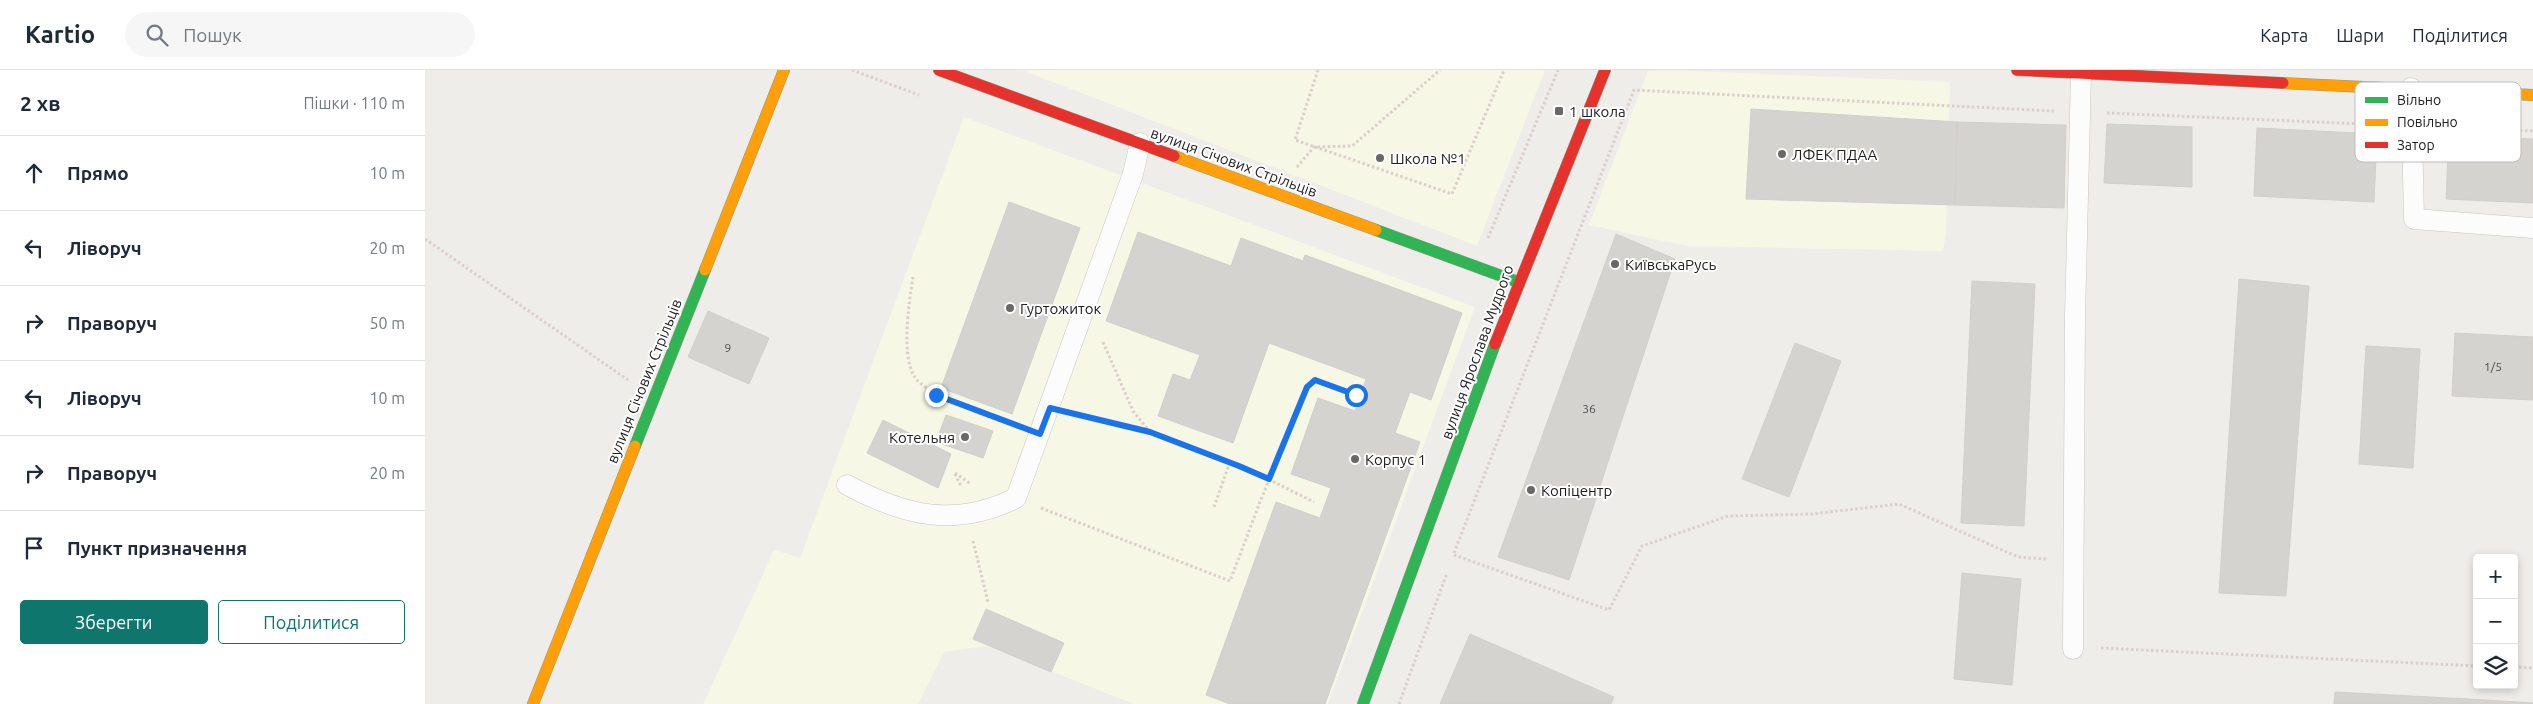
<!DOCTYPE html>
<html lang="uk">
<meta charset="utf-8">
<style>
:root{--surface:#fff;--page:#f6f6f7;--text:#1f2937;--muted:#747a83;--line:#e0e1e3;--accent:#0f766e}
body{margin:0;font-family:Ubuntu,sans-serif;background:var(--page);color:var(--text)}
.controls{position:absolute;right:15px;bottom:15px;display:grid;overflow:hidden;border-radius:5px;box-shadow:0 2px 8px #0003}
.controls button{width:45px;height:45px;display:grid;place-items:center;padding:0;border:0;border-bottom:1px solid var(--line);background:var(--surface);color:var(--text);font:25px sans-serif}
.stop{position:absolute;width:15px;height:15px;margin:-11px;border:4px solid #1a73e8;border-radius:50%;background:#fff}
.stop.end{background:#1a73e8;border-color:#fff;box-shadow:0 1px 5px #0008}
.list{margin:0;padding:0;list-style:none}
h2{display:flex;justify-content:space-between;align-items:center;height:65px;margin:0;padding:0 20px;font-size:21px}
h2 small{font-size:16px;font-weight:400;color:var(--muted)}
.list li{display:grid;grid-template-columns:32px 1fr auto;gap:15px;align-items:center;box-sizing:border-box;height:75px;padding:0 20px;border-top:1px solid var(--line)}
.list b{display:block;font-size:19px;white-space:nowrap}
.list em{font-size:16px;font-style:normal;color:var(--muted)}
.actions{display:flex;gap:10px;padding:15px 20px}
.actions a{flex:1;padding:11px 0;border:1px solid var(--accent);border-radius:5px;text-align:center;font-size:18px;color:var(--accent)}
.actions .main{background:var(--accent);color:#fff}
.icon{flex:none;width:28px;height:28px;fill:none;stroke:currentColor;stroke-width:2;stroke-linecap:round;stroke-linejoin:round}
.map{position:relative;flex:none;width:2108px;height:634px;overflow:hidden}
header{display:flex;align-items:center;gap:30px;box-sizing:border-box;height:70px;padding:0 25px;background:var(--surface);border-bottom:1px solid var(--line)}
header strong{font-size:24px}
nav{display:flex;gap:28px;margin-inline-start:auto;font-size:18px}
.search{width:350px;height:45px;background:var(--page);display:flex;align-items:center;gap:12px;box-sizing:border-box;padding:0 18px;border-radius:28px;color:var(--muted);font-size:19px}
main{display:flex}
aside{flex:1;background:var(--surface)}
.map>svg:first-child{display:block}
.education{fill:#f6f7e5}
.building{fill:#d5d3d0;stroke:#d2cfca}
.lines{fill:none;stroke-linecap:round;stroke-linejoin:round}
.lane-casing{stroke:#c7c6c5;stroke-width:21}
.fast-casing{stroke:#969a7f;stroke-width:12}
.slow-casing{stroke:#969a7f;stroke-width:12}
.jam-casing{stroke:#969a7f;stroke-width:12}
.path{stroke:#dcceca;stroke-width:3;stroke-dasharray:2.5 2.5;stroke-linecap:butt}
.lane{stroke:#fcfcfc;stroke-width:20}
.fast{stroke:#30b455;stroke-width:11}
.slow{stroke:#ff9f0a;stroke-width:11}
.jam{stroke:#e5322d;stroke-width:11}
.route{stroke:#1a73e8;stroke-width:6}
.poi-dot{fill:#686866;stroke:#fff;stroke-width:2}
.labels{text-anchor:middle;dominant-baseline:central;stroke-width:4;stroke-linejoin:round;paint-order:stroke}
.number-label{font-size:12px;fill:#4d4d4c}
.poi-label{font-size:15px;fill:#202020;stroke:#fff;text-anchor:start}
.street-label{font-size:15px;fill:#202020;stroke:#fff}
.key{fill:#fff;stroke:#bcbcbc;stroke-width:1}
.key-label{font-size:14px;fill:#202020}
</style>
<header>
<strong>Kartio</strong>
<div class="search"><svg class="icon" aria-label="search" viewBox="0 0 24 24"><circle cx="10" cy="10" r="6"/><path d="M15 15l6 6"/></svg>Пошук</div>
<nav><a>Карта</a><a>Шари</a><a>Поділитися</a></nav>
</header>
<main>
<aside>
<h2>2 хв<small>Пішки · 110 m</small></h2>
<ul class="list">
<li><svg class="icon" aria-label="ahead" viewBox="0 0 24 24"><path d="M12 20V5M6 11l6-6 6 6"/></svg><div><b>Прямо</b></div><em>10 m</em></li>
<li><svg class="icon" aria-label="left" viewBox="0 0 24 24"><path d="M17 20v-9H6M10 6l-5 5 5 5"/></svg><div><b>Ліворуч</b></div><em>20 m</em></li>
<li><svg class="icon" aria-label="right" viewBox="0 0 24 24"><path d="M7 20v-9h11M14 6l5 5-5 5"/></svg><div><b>Праворуч</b></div><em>50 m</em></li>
<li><svg class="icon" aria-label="left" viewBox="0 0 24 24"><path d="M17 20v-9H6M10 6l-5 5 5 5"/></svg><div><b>Ліворуч</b></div><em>10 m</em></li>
<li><svg class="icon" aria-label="right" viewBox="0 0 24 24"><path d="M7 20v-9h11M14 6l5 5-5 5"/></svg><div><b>Праворуч</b></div><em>20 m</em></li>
<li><svg class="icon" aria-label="arrive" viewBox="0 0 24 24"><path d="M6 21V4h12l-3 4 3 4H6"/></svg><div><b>Пункт призначення</b></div></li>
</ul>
<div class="actions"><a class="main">Зберегти</a><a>Поділитися</a></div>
</aside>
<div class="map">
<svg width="2108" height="634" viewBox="0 0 2108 634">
<rect width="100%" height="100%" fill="#eeede9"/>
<g class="education">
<path d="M597,0H1120L1052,176Z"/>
<path d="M1247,0L1525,12L1521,163L1518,181L1262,176L1164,155L1223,1Z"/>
<path d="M539,47L1050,237L903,634H709L561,576L519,582L493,634H278L349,480L375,488Z"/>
</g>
<g class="building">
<path d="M1326,39L1532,52L1530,135L1321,129Z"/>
<path d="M1532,52L1641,55L1639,138L1530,135Z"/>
<path d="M1682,54L1767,57V117L1679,113Z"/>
<path d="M1832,58L1952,64L1949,132L1829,126Z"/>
<path d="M2024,65L2108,69V133L2021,129Z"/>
<path d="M584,132L655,158L587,344L516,318Z"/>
<path d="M713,162L806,196L816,168L878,191L880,185L1037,243L1006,330L985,322L970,363L995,372L900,634H805L781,625L851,432L895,448L906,418L866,404L893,328L930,341L941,309L844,273L808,373L733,346L748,304L765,310L775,285L681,251Z"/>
<path d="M1191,164L1250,189L1144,510L1073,487Z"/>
<path d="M1814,209L1884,216L1861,526L1794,523Z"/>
<path d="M1547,211L1610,214L1599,456L1536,453Z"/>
<path d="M283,241L344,268L324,314L263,287Z"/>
<path d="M2030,263L2108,267V330L2027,326Z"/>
<path d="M1370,273L1416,291L1364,427L1317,409Z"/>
<path d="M1941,276L1995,279L1988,398L1934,394Z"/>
<path d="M521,345L568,361L558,388L511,372Z"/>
<path d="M458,350L526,384L513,418L442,383Z"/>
<path d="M1537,503L1596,509L1587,615L1529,609Z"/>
<path d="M561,539L639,573L626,602L548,569Z"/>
<path d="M1045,564L1189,627L1186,634H1015Z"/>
<path d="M1910,622L2062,630L2061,634H1909Z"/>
<path d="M2062,630L2108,633V634H2061Z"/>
</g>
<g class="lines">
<defs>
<g id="lane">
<path d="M1986,18L1989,149L2108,158"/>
<path d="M422,415C480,446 530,458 591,428L708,104L715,73"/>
<path d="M1648,579L1650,247L1656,4"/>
</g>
<g id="fast">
<path d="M951,160L1093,212"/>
<path d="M210,376L280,200"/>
<path d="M938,634L1070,274"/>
</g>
<g id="slow">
<path d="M1858,13L2108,25"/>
<path d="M749,86L951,160"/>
<path d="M280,200L359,0"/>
<path d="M108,634L210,376"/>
</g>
<g id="jam">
<path d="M514,0L749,86"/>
<path d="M1592,0L1858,13"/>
<path d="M1070,274L1180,0"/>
</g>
</defs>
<use href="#lane" class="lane-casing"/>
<use href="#fast" class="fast-casing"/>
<use href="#slow" class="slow-casing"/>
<use href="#jam" class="jam-casing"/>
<g class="path">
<path d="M427,0L494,25"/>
<path d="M893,0L870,70L1027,124L1079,0"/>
<path d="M1682,43L1961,55"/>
<path d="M2015,57L2108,61"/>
<path d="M872,97L889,77L927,76L1015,0"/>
<path d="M1063,168L1133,0"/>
<path d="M0,169L203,310"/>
<path d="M488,207C484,233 476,283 489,306C500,325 566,348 588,355"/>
<path d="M678,272L708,341L725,362L815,395L889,432"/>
<path d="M649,345L723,362"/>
<path d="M530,403L546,414"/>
<path d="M530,404L536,416"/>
<path d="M789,437L805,392"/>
<path d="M616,438L805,511L835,432L882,317L890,310L931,325"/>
<path d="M548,471L563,532"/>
<path d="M1029,483L1209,20L1629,41"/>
<path d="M1029,485L1184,540L1217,476L1303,446L1387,444L1474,434L1593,487L1622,489"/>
<path d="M1676,578L2052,596"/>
<path d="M2089,597L2108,598"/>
<path d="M974,634L1022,503"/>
</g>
<use href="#lane" class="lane"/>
<use href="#fast" class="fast"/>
<use href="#slow" class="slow"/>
<use href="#jam" class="jam"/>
</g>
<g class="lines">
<path class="route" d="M511,325L615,364L625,338L725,362L814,396L844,409L882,317L890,310L931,325"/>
</g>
<g class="poi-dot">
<rect x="1129" y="36" width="10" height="10" rx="2.5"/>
<circle cx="1357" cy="84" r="5"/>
<circle cx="955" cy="88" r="5"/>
<circle cx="1190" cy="194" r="5"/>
<circle cx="585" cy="238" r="5"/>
<circle cx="540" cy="367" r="5"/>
<circle cx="930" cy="389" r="5"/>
<circle cx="1106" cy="420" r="5"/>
</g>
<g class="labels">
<g class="number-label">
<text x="303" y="277">9</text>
<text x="2068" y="296">1/5</text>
<text x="1164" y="338">36</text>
</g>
<g class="poi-label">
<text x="1144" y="41">1 школа</text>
<text x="1367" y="84">ЛФЕК ПДАА</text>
<text x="965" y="88">Школа №1</text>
<text x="1200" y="194">КиївськаРусь</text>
<text x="595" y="238">Гуртожиток</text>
<text x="530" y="367" text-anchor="end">Котельня</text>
<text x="940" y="389">Корпус 1</text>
<text x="1116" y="420">Копіцентр</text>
</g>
<g class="street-label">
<text transform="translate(809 92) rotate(20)">вулиця Січових Стрільців</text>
<text transform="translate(1052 282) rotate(-70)">вулиця Ярослава Мудрого</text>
<text transform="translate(219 311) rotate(-68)">вулиця Січових Стрільців</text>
</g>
</g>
<rect x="1930" y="12" width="166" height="80" rx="8" class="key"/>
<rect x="1940" y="27" width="23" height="6" fill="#30b455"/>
<rect x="1940" y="49" width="23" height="7" fill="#ff9f0a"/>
<rect x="1940" y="72" width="23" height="6" fill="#e5322d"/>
<g class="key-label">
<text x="1972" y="35">Вільно</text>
<text x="1972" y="57">Повільно</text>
<text x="1972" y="80">Затор</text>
</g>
</svg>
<div class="controls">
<button>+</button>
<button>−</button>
<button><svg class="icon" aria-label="layers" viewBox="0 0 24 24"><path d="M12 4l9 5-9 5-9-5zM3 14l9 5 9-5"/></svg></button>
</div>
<div class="stop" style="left:931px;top:325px"></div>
<div class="stop end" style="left:511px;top:325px"></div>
</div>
</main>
